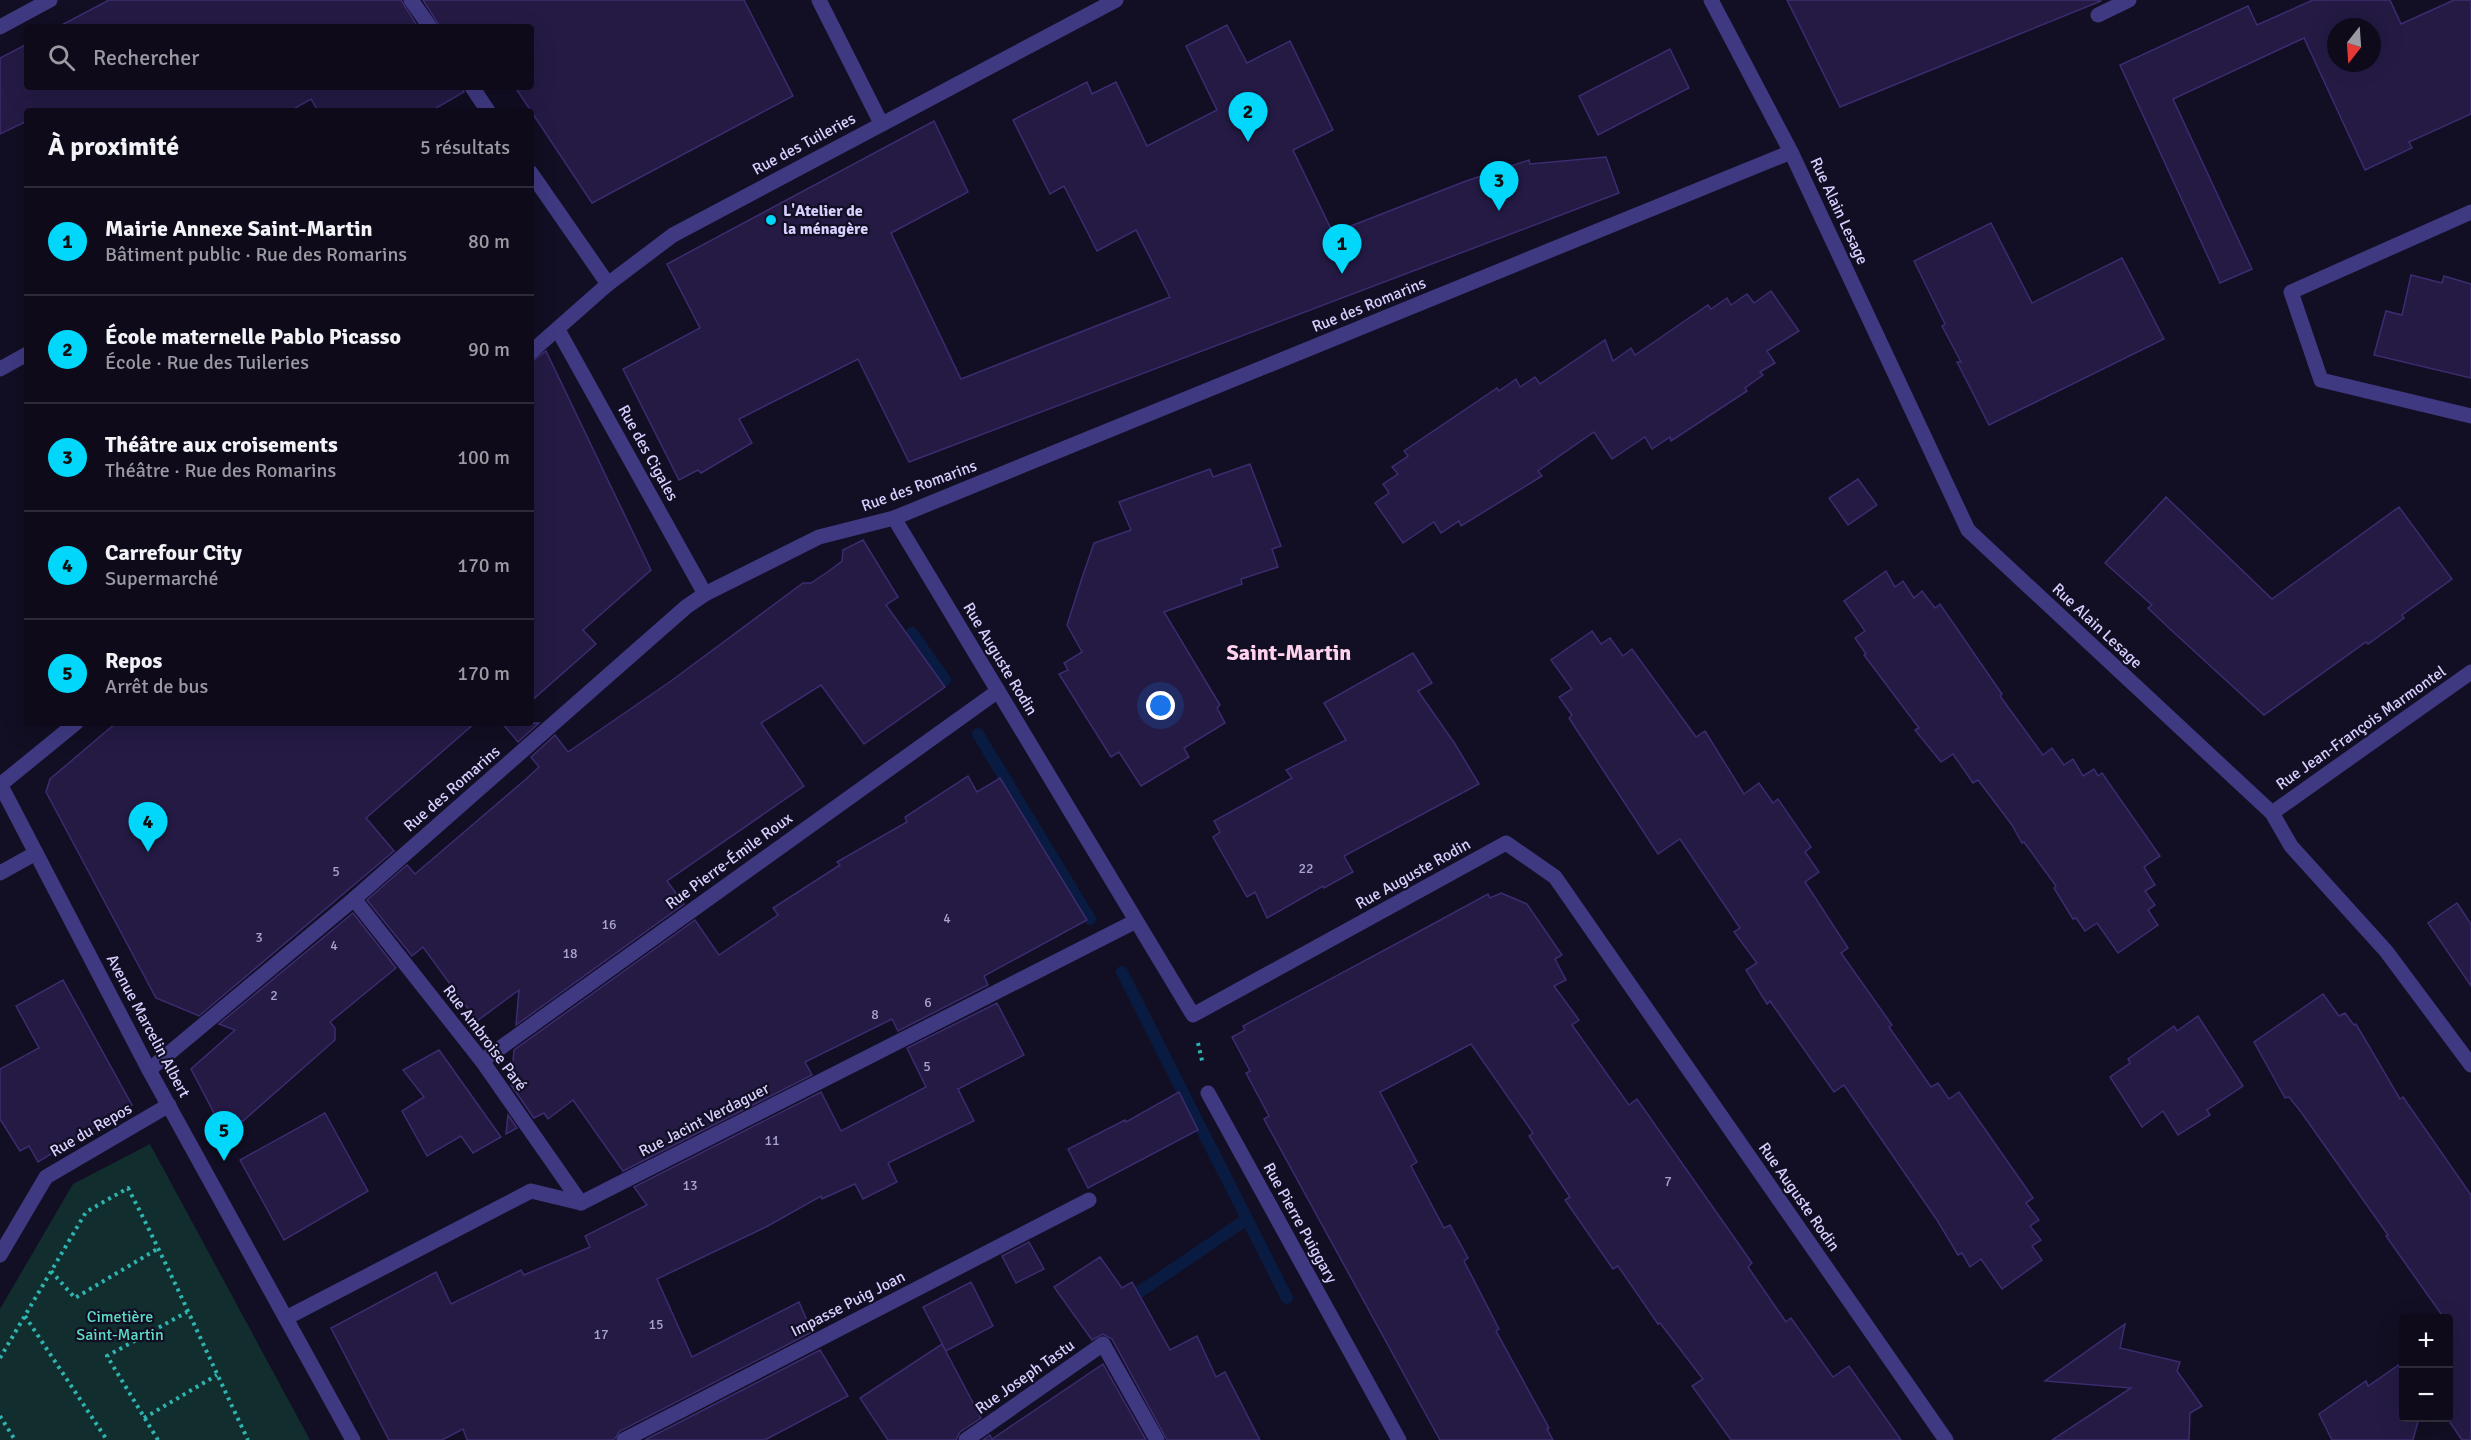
<!DOCTYPE html>
<html lang="fr">
<meta charset="utf-8">
<style>
:root{--surface:#0e0a1a;--page:#1c1827;--text:#f1f3f6;--muted:#9b9aa2;--line:#2e2b39;--accent:#00d7fb}
body{margin:0;font-family:Signika,sans-serif;background:var(--page);color:var(--text)}
.controls{position:absolute;right:18px;bottom:18px;display:grid;overflow:hidden;border-radius:6px;box-shadow:0 6px 24px #0002}
.controls button{width:54px;height:54px;display:grid;place-items:center;padding:0;border:0;border-bottom:2px solid var(--line);background:var(--surface);color:var(--text);font:30px sans-serif}
.compass{position:absolute;left:2327px;top:18px;width:54px;height:54px;border-radius:50%;background:var(--surface);box-shadow:0 6px 24px #0002;rotate:197deg}
.you{position:absolute;left:1161px;top:706px;width:21px;height:21px;margin:-15px;border:4px solid #fff;border-radius:50%;background:#1a73e8;box-shadow:0 0 0 9px #1a73e833}
.badge{display:grid;place-items:center;width:39px;height:39px;border-radius:50%;background:var(--accent);color:#111;font-size:20px;font-weight:700}
.pin{position:absolute;translate:-50% -50px;filter:drop-shadow(0 2px 3px #0008)}
.pin::after{content:'';position:absolute;top:32px;width:21px;height:18px;background:inherit;clip-path:polygon(0 0,100% 0,50% 100%)}
.list{margin:0;padding:0;list-style:none}
h2{display:flex;justify-content:space-between;align-items:center;height:78px;margin:0;padding:0 24px;font-size:26px}
h2 small{font-size:20px;font-weight:400;color:var(--muted)}
.list li{display:grid;grid-template-columns:39px 1fr auto;gap:18px;align-items:center;box-sizing:border-box;height:108px;padding:0 24px;border-top:2px solid var(--line)}
.list b{display:block;font-size:22px;white-space:nowrap}
.list p{margin:0;font-size:20px;white-space:nowrap;color:var(--muted)}
.list em{font-size:20px;font-style:normal;color:var(--muted)}
.icon{flex:none;width:33px;height:33px;fill:none;stroke:currentColor;stroke-width:2;stroke-linecap:round;stroke-linejoin:round}
.map{position:relative;flex:none;width:2471px;height:1440px;overflow:hidden}
.search{position:absolute;background:var(--surface);box-shadow:0 6px 24px #0002;left:24px;top:24px;width:510px;height:66px;display:flex;align-items:center;gap:15px;box-sizing:border-box;padding:0 21px;border-radius:6px;color:var(--muted);font-size:22px}
.panel{position:absolute;background:var(--surface);box-shadow:0 6px 24px #0002;left:24px;top:108px;width:510px;height:618px;border-radius:6px}
.map>svg:first-child{display:block}
.green{fill:#112d2d}
.lines{fill:none;stroke-linecap:round;stroke-linejoin:round}
.stream{stroke:#091b41;stroke-width:12}
.building{fill:#241a44;stroke:#3c2c70;stroke-width:1.5;fill-rule:evenodd}
.path{stroke:#2eb5b2;stroke-width:4;stroke-dasharray:3 4.5;stroke-linecap:butt}
.minor{stroke:#3f3982;stroke-width:15}
.poi-dot{fill:#00d7fb;stroke:#120e23;stroke-width:2}
.labels{text-anchor:middle;dominant-baseline:central;stroke-width:4.5;stroke-linejoin:round;paint-order:stroke}
.number-label{font-size:14px;fill:#aaa2d0}
.street-label{font-size:16px;fill:#d7d0ff;stroke:#120e23}
.poi-label{font-size:16px;font-weight:bold;fill:#d7d0ff;stroke:#120e23;text-anchor:start}
.park-label{font-size:16px;fill:#5cdfc4;stroke:#120e23}
.district-label{font-size:22px;font-weight:bold;fill:#ffd2ed;stroke:#120e23}
</style>
<div class="map">
<svg width="2471" height="1440" viewBox="0 0 2471 1440">
<rect width="100%" height="100%" fill="#120e23"/>
<path class="green" d="M150,1144L310,1440H0V1309L73,1184Z"/>
<g class="lines">
<g class="stream">
<path d="M912,633L945,680"/>
<path d="M978,734L1090,919"/>
<path d="M1122,972L1287,1298"/>
<path d="M1132,1297L1247,1219"/>
</g>
</g>
<g class="building">
<path d="M109,0H401L418,27H58Z"/>
<path d="M423,0H744L793,96L592,203L515,87H531V27H440Z"/>
<path d="M1787,0H2100L2101,1L1840,107Z"/>
<path d="M2313,0H2390L2401,24L2454,0H2471V114L2409,142L2412,148L2365,170L2304,38L2173,99L2252,269L2220,283L2120,65L2248,6L2257,25ZM2336,27H2372V63H2336Z"/>
<path d="M1227,25L1247,63L1290,41L1333,130L1293,150L1333,233L1466,181L1529,160L1530,164L1606,157L1619,193L909,462L858,359L739,419L752,443L701,473L698,470L679,480L623,369L700,328L667,264L934,121L968,192L891,233L961,379L1170,297L1136,230L1097,251L1064,186L1050,194L1013,120L1087,82L1092,94L1116,82L1147,146L1217,110L1186,46Z"/>
<path d="M27,44V87H462L464,92L431,111H318L311,99L290,111H27V121L0,134V58Z"/>
<path d="M1670,49L1689,88L1598,135L1579,96Z"/>
<path d="M1991,223L2032,303L2122,258L2164,339L1989,425L1957,362H1961L1942,326L1945,324L1914,261Z"/>
<path d="M2411,275L2442,283L2444,276L2471,284V378L2374,355L2386,311L2402,315Z"/>
<path d="M1771,291L1799,331L1767,351L1775,363L1760,372L1763,375L1745,388L1747,391L1671,441L1670,437L1652,449L1645,437L1612,459L1594,432L1538,471L1542,476L1461,526L1459,521L1441,533L1434,522L1403,543L1375,503L1389,493L1383,484L1398,474L1392,467L1408,456L1404,451L1497,388L1499,391L1516,379L1520,387L1535,377L1540,384L1605,340L1613,361L1631,348L1635,355L1708,305L1711,309L1727,298L1731,305L1747,294L1754,303Z"/>
<path d="M546,351L651,570L583,630L596,644L531,701V362Z"/>
<path d="M1250,464L1281,546L1272,549L1278,567L1241,579L1242,584L1164,612L1220,705L1217,708L1225,723L1184,748L1189,757L1141,786L1119,752L1111,757L1059,674L1068,670L1064,663L1082,652L1067,625L1082,578L1094,543L1131,530L1119,502L1210,469L1213,477Z"/>
<path d="M1858,479L1877,505L1848,525L1829,498Z"/>
<path d="M2166,497L2272,599L2399,507L2452,579L2402,615L2404,618L2368,644L2366,642L2264,715L2170,629L2148,608L2152,605L2105,563Z"/>
<path d="M863,540L898,597L886,605L945,687L864,744L821,685L761,723L804,786L667,881L684,904L516,1025L519,990L477,1021L423,947L412,956L367,900L407,865L415,874L526,779L539,767L531,757L555,735L568,752L671,681L803,583H811L829,571L842,561L843,550Z"/>
<path d="M1886,571L1895,587L1903,581L1914,598L1922,591L1935,608L1940,604L2002,694L2000,696L2043,755L2052,748L2064,765L2073,759L2083,776L2094,769L2098,776L2102,773L2160,856L2144,867L2155,885L2145,891L2155,905L2148,910L2158,925L2118,953L2097,923L2085,931L2076,918L2073,919L2054,888L2056,886L2024,842L2022,843L2012,825L1978,780L1973,783L1953,754L1941,762L1915,730L1919,728L1864,655L1866,654L1855,638L1865,631L1844,601Z"/>
<path d="M1592,631L1601,644L1610,638L1623,656L1632,649L1696,737L1705,731L1744,794L1759,783L1773,803L1778,799L1811,847L1805,852L1819,872L1805,882L1848,948L1841,953L1892,1025L1889,1027L1931,1087L1938,1083L1949,1099L1959,1092L2033,1198L2026,1203L2039,1220L2030,1226L2041,1240L2032,1246L2042,1260L2002,1289L1981,1259L1970,1267L1962,1253L1958,1255L1937,1220L1844,1085L1834,1092L1770,1001L1767,1004L1746,970L1757,963L1734,932L1740,928L1680,839L1658,854L1569,718L1572,715L1559,697L1572,689L1551,660Z"/>
<path d="M1413,653L1432,683L1418,691L1455,744L1479,784L1344,856L1353,872L1324,888L1323,886L1267,918L1255,892L1247,897L1213,837L1220,832L1214,821L1292,778L1286,770L1346,740L1324,703Z"/>
<path d="M116,723H475L366,818L394,851L199,1016L156,998L46,792L50,779Z"/>
<path d="M502,723H539L518,742Z"/>
<path d="M968,776L977,792L1000,778L1087,920L984,976L988,985L898,1031L892,1019L805,1062L812,1075L623,1171L573,1100L548,1119L544,1113L534,1118L511,1085L514,1050L695,920L719,955L778,915L773,908L840,865L837,862L907,822L905,817Z"/>
<path d="M1501,893L1527,904L1562,955L1555,959L1566,980L1554,986L1579,1020L1572,1025L1629,1105L1637,1099L1752,1263L1748,1267L1786,1322L1791,1318L1833,1377L1849,1366L1901,1440H1731L1692,1386L1703,1379L1660,1323L1658,1324L1618,1266L1613,1269L1565,1200L1570,1197L1529,1136L1533,1133L1471,1044L1380,1092L1417,1162L1411,1166L1444,1228L1450,1225L1468,1258L1464,1261L1499,1329L1496,1331L1549,1428L1547,1429L1553,1440H1440L1264,1119L1269,1116L1246,1073L1250,1071L1232,1037L1245,1030L1243,1026L1433,924L1488,894L1490,898Z"/>
<path d="M2457,903L2471,924V986L2428,923Z"/>
<path d="M353,913L396,968L330,1022L335,1028V1040L226,1136L191,1069L235,1030L219,1024Z"/>
<path d="M63,980L132,1105L38,1162L29,1146L20,1151L0,1119V1069L39,1048L16,1006Z"/>
<path d="M2323,994L2339,1016L2345,1013L2354,1025L2356,1024L2400,1099L2403,1097L2471,1195V1440H2462L2447,1418H2448V1331L2451,1329L2448,1318H2444L2386,1236L2388,1235L2301,1112L2289,1097L2285,1098L2254,1042Z"/>
<path d="M997,1003L1024,1055L958,1089L974,1121L888,1163L897,1182L863,1199L855,1184L822,1199L821,1196L766,1227L657,1279L692,1357L799,1302L812,1332L620,1431L614,1440H467L463,1429L442,1440H389L331,1328L436,1272L451,1304L521,1270L524,1275L590,1247L585,1236L647,1205L634,1187L821,1092L841,1131L926,1087L907,1048Z"/>
<path d="M2198,1016L2243,1086L2207,1110L2210,1115L2178,1135L2163,1111L2142,1127L2110,1077L2130,1063L2128,1059L2174,1026L2177,1031Z"/>
<path d="M439,1050L501,1137L473,1153L461,1136L427,1156L402,1111L424,1097L403,1070Z"/>
<path d="M1179,1092L1198,1130L1088,1188L1068,1149L1125,1120L1126,1122Z"/>
<path d="M325,1113L368,1191L284,1240L240,1160Z"/>
<path d="M508,1115L517,1128L506,1134Z"/>
<path d="M1029,1242L1044,1269L1016,1283L1002,1256Z"/>
<path d="M1100,1257L1122,1288L1132,1282L1170,1350L1197,1336L1216,1377L1225,1372L1260,1440H1167L1112,1339L1103,1334L1092,1340L1054,1287Z"/>
<path d="M971,1282L993,1326L946,1351L923,1307Z"/>
<path d="M2125,1324L2120,1348L2180,1362L2177,1371L2202,1406L2190,1413L2189,1440H2052L2131,1388L2045,1381Z"/>
<path d="M942,1344L981,1418L960,1432L956,1440H888L860,1398Z"/>
<path d="M820,1350L848,1396L765,1440H645Z"/>
<path d="M2403,1362V1418H2419L2413,1440H2332L2319,1414L2366,1381L2368,1386Z"/>
<path d="M1103,1364L1146,1440H983L990,1435L992,1439Z"/>
</g>
<g class="lines">
<g class="path">
<path d="M1198,1043L1203,1065"/>
<path d="M51,1271L75,1298L159,1248"/>
<path d="M25,1316L107,1440"/>
<path d="M0,1358L86,1212L128,1188C171,1271 208,1356 248,1440"/>
<path d="M0,1416L15,1440"/>
<path d="M144,1418L217,1375"/>
<path d="M158,1440L107,1356L187,1312"/>
</g>
<g class="minor">
<path d="M411,0L430,27"/>
<path d="M819,0L881,123"/>
<path d="M1711,0L1791,152L1968,530L2272,813L2291,846L2386,951L2471,1065"/>
<path d="M2098,15L2129,0"/>
<path d="M0,27L50,0"/>
<path d="M472,87L488,111"/>
<path d="M531,173L608,284"/>
<path d="M2471,212L2291,292L2321,380L2471,416"/>
<path d="M558,330L705,594"/>
<path d="M531,352L608,284L673,235L1116,0"/>
<path d="M0,369L27,354"/>
<path d="M894,518L1193,1015L1506,843L1555,877L1946,1440"/>
<path d="M0,784L149,1070L353,1440"/>
<path d="M0,785L76,723"/>
<path d="M2272,813L2471,672"/>
<path d="M0,873L36,853"/>
<path d="M354,899L482,1061L581,1203"/>
<path d="M482,1061L998,691"/>
<path d="M149,1070L354,899L686,607L705,594L819,537L894,518L1791,152"/>
<path d="M1208,1093L1399,1440"/>
<path d="M0,1255L46,1177L169,1105"/>
<path d="M286,1318L531,1191L581,1203L1136,921"/>
<path d="M624,1440L1089,1200"/>
<path d="M966,1440L1103,1344L1157,1440"/>
</g>
</g>
<circle class="poi-dot" cx="771" cy="220" r="6"/>
<g class="labels">
<g class="number-label">
<text x="1306" y="868">22</text>
<text x="336" y="871">5</text>
<text x="947" y="918">4</text>
<text x="609" y="924">16</text>
<text x="259" y="937">3</text>
<text x="334" y="945">4</text>
<text x="570" y="953">18</text>
<text x="274" y="995">2</text>
<text x="928" y="1002">6</text>
<text x="875" y="1014">8</text>
<text x="927" y="1066">5</text>
<text x="772" y="1140">11</text>
<text x="1668" y="1181">7</text>
<text x="690" y="1185">13</text>
<text x="656" y="1324">15</text>
<text x="601" y="1334">17</text>
</g>
<g class="street-label">
<text transform="translate(804 144) rotate(-28)">Rue des Tuileries</text>
<text transform="translate(1839 211) rotate(65)">Rue Alain Lesage</text>
<text transform="translate(1369 305) rotate(-22)">Rue des Romarins</text>
<text transform="translate(648 453) rotate(61)">Rue des Cigales</text>
<text transform="translate(919 486) rotate(-20)">Rue des Romarins</text>
<text transform="translate(2097 626) rotate(43)">Rue Alain Lesage</text>
<text transform="translate(1000 659) rotate(59)">Rue Auguste Rodin</text>
<text transform="translate(2361 728) rotate(-35)">Rue Jean-François Marmontel</text>
<text transform="translate(452 789) rotate(-41)">Rue des Romarins</text>
<text transform="translate(729 861) rotate(-36)">Rue Pierre-Émile Roux</text>
<text transform="translate(1413 874) rotate(-29)">Rue Auguste Rodin</text>
<text transform="translate(148 1026) rotate(62)">Avenue Marcelin Albert</text>
<text transform="translate(485 1038) rotate(53)">Rue Ambroise Paré</text>
<text transform="translate(704 1120) rotate(-27)">Rue Jacint Verdaguer</text>
<text transform="translate(91 1130) rotate(-30)">Rue du Repos</text>
<text transform="translate(1799 1197) rotate(55)">Rue Auguste Rodin</text>
<text transform="translate(1300 1223) rotate(61)">Rue Pierre Puiggary</text>
<text transform="translate(848 1304) rotate(-27)">Impasse Puig Joan</text>
<text transform="translate(1025 1377) rotate(-35)">Rue Joseph Tastu</text>
</g>
<g class="poi-label">
<text x="783" y="211">L'Atelier de<tspan x="783" dy="18">la ménagère</tspan></text>
</g>
<g class="park-label">
<text x="120" y="1317">Cimetière<tspan x="120" dy="18">Saint-Martin</tspan></text>
</g>
<g class="district-label">
<text x="1289" y="652">Saint-Martin</text>
</g>
</g>
</svg>
<div class="controls">
<button>+</button>
<button>−</button>
</div>
<svg class="compass" viewBox="-18 -18 36 36"><path d="M0-13l5 13h-10z" fill="#e53935"/><path d="M0 13l5-13h-10z" fill="#9b9aa2"/></svg>
<div class="you"></div>
<div class="pin badge" style="left:1342px;top:274px">1</div>
<div class="pin badge" style="left:1248px;top:142px">2</div>
<div class="pin badge" style="left:1499px;top:211px">3</div>
<div class="pin badge" style="left:148px;top:852px">4</div>
<div class="pin badge" style="left:224px;top:1161px">5</div>
<div class="search"><svg class="icon" aria-label="search" viewBox="0 0 24 24"><circle cx="10" cy="10" r="6"/><path d="M15 15l6 6"/></svg>Rechercher</div>
<section class="panel">
<h2>À proximité<small>5 résultats</small></h2>
<ul class="list">
<li><span class="badge">1</span><div><b>Mairie Annexe Saint-Martin</b><p>Bâtiment public · Rue des Romarins</p></div><em>80 m</em></li>
<li><span class="badge">2</span><div><b>École maternelle Pablo Picasso</b><p>École · Rue des Tuileries</p></div><em>90 m</em></li>
<li><span class="badge">3</span><div><b>Théâtre aux croisements</b><p>Théâtre · Rue des Romarins</p></div><em>100 m</em></li>
<li><span class="badge">4</span><div><b>Carrefour City</b><p>Supermarché</p></div><em>170 m</em></li>
<li><span class="badge">5</span><div><b>Repos</b><p>Arrêt de bus</p></div><em>170 m</em></li>
</ul>
</section>
</div>
